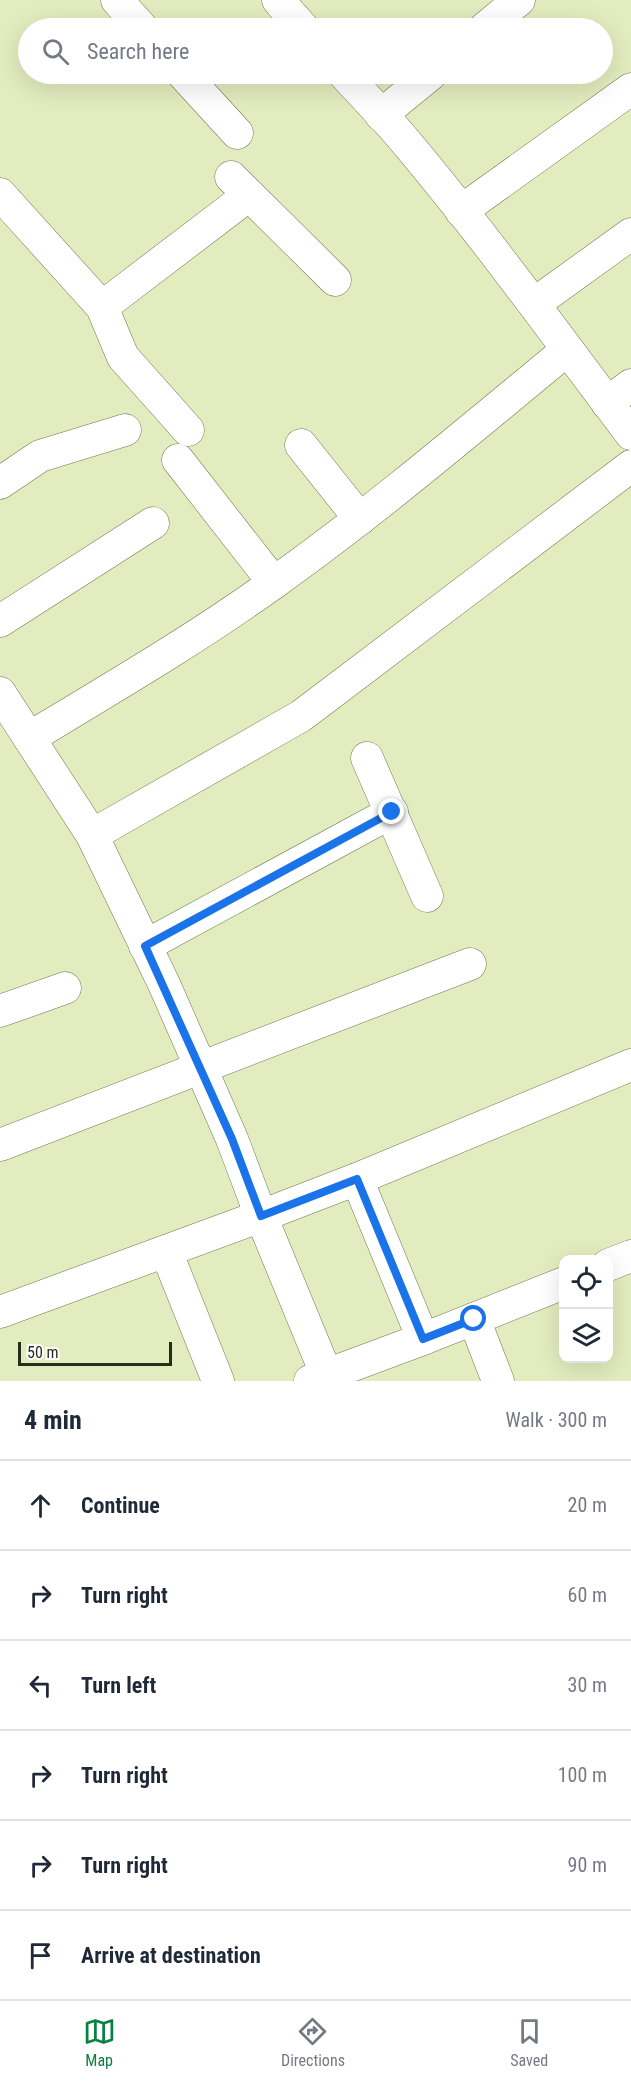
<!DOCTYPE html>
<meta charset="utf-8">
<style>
:root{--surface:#fff;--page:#f2f2f3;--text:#1f2937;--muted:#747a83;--line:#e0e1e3;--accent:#0b8043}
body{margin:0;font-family:"Roboto Condensed",sans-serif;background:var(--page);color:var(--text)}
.controls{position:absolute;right:18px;bottom:18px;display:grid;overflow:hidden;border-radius:12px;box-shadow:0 6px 24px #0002}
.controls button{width:54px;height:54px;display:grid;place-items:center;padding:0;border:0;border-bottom:2px solid var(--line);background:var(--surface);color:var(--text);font:30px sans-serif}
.scale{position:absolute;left:18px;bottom:15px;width:154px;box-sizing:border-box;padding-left:6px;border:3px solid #292c1b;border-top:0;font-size:16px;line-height:21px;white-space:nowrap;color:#292c1b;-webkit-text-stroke:4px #fff;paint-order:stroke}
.stop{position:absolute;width:18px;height:18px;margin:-14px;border:4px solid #1a73e8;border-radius:50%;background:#fff}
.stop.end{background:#1a73e8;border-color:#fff;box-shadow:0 2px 6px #0008}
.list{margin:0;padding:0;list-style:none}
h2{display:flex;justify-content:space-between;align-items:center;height:78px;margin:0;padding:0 24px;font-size:26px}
h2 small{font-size:20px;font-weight:400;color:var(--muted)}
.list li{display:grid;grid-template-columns:39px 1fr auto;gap:18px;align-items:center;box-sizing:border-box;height:90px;padding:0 24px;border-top:2px solid var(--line)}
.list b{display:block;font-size:22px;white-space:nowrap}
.list em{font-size:20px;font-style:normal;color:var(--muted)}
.icon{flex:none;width:33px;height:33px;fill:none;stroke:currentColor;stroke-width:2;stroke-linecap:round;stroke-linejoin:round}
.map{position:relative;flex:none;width:631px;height:1381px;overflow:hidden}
.search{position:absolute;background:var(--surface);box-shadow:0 6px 24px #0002;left:18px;right:18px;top:18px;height:66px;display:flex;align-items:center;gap:15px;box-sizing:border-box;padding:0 21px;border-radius:33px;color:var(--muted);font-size:22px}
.sheet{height:618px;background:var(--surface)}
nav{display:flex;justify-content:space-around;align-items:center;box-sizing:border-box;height:84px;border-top:2px solid var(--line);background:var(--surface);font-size:16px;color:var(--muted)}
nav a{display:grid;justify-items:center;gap:3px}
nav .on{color:var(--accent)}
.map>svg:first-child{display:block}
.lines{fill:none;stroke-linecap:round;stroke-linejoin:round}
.minor-casing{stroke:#70784e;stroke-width:33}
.minor{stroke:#fff;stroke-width:32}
.route{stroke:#1a73e8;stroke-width:8}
</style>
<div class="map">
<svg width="631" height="1381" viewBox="0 0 631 1381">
<rect width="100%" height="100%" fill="#e2ecbe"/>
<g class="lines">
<defs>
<g id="minor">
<path d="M117,0L142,28"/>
<path d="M278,0L303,28"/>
<path d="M485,28L519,0"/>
<path d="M183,74L237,133"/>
<path d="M344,74C364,96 386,118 405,141C485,236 557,336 631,434"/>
<path d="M381,115L431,74"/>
<path d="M231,177L335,280"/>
<path d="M0,194L102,307L123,357L188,430"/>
<path d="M461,211L631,89"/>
<path d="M534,304L631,234"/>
<path d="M102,307L249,195"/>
<path d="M607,403L631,385"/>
<path d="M301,445L360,519"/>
<path d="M178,460L274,583"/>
<path d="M0,483L40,456L125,430"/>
<path d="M0,621L153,523"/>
<path d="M0,693L92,835L164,984L232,1139L261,1216L329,1381"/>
<path d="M29,738C112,688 196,639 275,582C376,510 471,429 567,350"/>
<path d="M367,758L427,896"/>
<path d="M92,835L301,716L631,466"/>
<path d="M145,946L392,812"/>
<path d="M0,1011L65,988"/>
<path d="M0,1145L470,964"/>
<path d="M357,1179L423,1339"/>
<path d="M166,1251L218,1381"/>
<path d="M608,1265L631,1256"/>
<path d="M0,1312L261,1216L357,1179L631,1065"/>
<path d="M474,1319L498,1381"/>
<path d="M310,1381L423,1339L564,1283"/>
</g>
</defs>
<use href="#minor" class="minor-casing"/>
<use href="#minor" class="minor"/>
</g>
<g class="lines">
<path class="route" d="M392,812L145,946L232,1139L261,1216L357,1179L423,1339L474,1319"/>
</g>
</svg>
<div class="controls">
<button><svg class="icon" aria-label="locate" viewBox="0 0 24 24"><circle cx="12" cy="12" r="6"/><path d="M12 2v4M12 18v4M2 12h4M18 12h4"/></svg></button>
<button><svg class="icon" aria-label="layers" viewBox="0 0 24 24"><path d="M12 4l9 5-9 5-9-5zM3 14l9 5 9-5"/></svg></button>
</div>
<div class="scale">50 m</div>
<div class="stop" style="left:474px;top:1319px"></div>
<div class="stop end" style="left:392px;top:812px"></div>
<div class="search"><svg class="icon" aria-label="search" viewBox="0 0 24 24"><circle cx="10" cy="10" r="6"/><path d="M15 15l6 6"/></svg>Search here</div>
</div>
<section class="sheet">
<h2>4 min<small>Walk · 300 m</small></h2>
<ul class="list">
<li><svg class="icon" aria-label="ahead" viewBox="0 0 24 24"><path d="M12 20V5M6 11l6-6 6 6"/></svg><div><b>Continue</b></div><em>20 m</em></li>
<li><svg class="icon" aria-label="right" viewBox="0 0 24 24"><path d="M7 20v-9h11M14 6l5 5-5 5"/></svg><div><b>Turn right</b></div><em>60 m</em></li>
<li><svg class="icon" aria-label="left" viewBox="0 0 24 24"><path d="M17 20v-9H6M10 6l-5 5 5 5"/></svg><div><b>Turn left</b></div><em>30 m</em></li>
<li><svg class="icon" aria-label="right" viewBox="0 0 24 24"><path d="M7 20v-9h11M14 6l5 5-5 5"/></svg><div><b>Turn right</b></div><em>100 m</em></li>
<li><svg class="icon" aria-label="right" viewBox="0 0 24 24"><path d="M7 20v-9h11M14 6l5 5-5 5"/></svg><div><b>Turn right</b></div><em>90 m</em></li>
<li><svg class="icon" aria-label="arrive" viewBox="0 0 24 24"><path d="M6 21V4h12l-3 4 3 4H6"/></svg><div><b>Arrive at destination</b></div></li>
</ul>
</section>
<nav>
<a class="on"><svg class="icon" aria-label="map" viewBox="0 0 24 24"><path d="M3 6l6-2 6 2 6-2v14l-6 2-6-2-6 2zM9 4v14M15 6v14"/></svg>Map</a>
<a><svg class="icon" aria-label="directions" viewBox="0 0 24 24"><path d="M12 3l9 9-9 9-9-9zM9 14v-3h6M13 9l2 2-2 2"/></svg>Directions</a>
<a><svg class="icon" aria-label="saved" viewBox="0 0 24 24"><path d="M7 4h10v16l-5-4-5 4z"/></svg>Saved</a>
</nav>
